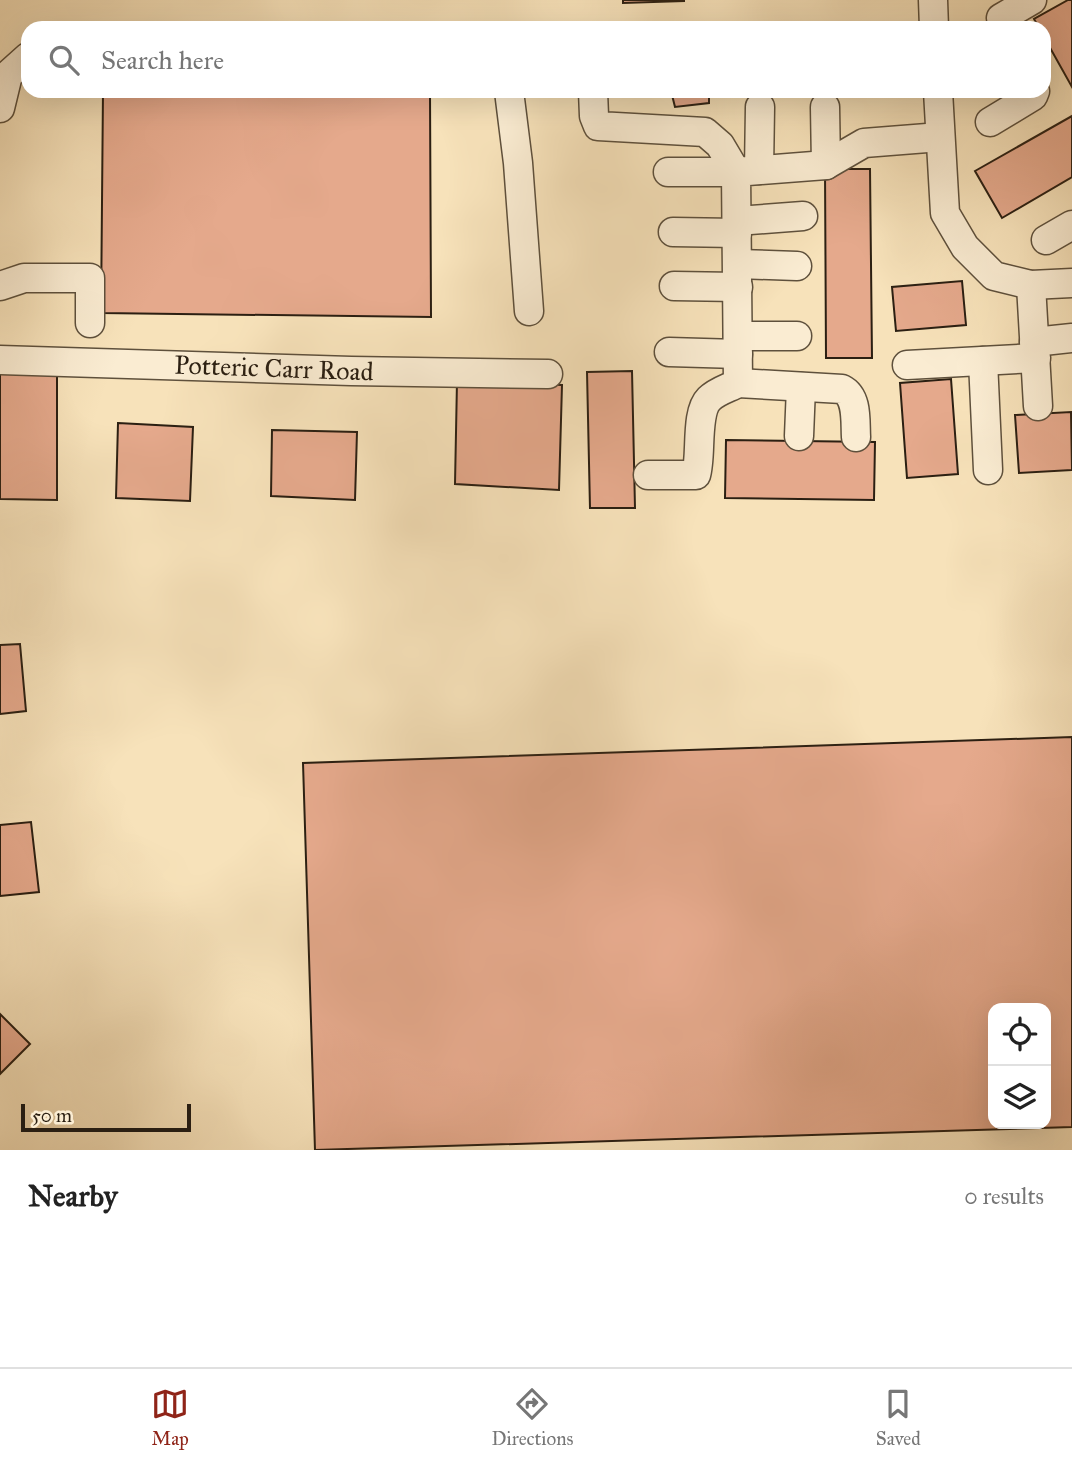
<!DOCTYPE html>
<style>
:root{--surface:#fff;--page:#f2f2f2;--text:#222;--muted:#767676;--line:#e0e0e0;--accent:#8f2418}
body{margin:0;font-family:"IM FELL Great Primer",serif;background:var(--page);color:var(--text)}
.controls{position:absolute;right:21px;bottom:21px;display:grid;overflow:hidden;border-radius:14px;box-shadow:0 7px 28px #0002}
.controls button{width:63px;height:63px;display:grid;place-items:center;padding:0;border:0;border-bottom:2px solid var(--line);background:var(--surface);color:var(--text);font:35px sans-serif}
.scale{position:absolute;left:21px;bottom:18px;width:170px;box-sizing:border-box;padding-left:7px;border:4px solid #2b1f12;border-top:0;font-size:19px;line-height:24px;white-space:nowrap;color:#2b1f12;-webkit-text-stroke:5px #faecd2;paint-order:stroke}
.list{margin:0;padding:0;list-style:none}
h2{display:flex;justify-content:space-between;align-items:center;height:91px;margin:0;padding:0 28px;font-size:30px}
h2 small{font-size:23px;font-weight:400;color:var(--muted)}
.icon{flex:none;width:38px;height:38px;fill:none;stroke:currentColor;stroke-width:2;stroke-linecap:round;stroke-linejoin:round}
.map{position:relative;flex:none;width:1072px;height:1150px;overflow:hidden}
.search{position:absolute;background:var(--surface);box-shadow:0 7px 28px #0002;left:21px;right:21px;top:21px;height:77px;display:flex;align-items:center;gap:18px;box-sizing:border-box;padding:0 24px;border-radius:21px;color:var(--muted);font-size:26px}
.sheet{height:217px;background:var(--surface)}
nav{display:flex;justify-content:space-around;align-items:center;box-sizing:border-box;height:98px;border-top:2px solid var(--line);background:var(--surface);font-size:19px;color:var(--muted)}
nav a{display:grid;justify-items:center;gap:4px}
nav .on{color:var(--accent)}
.map>svg:first-child{display:block}
.building{fill:#e5a98c;stroke:#2b1f12;stroke-width:2;fill-rule:evenodd}
.lines{fill:none;stroke-linecap:round;stroke-linejoin:round}
.minor-casing{stroke:#5e503c;stroke-width:31}
.minor{stroke:#faecd2;stroke-width:28}
.labels{text-anchor:middle;dominant-baseline:central;stroke-width:7;stroke-linejoin:round;paint-order:stroke}
.street-label{font-size:26px;fill:#2b1f12;stroke:#faecd2}
</style>
<div class="map">
<svg width="1072" height="1150" viewBox="0 0 1072 1150">
<rect width="100%" height="100%" fill="#f7e2ba"/>
<filter id="stains"><feTurbulence type="fractalNoise" baseFrequency=".00286" numOctaves="4"/><feColorMatrix values="0 0 0 0 .2 0 0 0 0 .09 0 0 0 0 .02 0 0 0 .5 -.17"/></filter>
<radialGradient id="worn" r=".72"><stop offset=".6" stop-color="#630" stop-opacity="0"/><stop offset="1" stop-color="#630" stop-opacity=".3"/></radialGradient>
<g class="building">
<path d="M623,0H684V1L623,3Z"/>
<path d="M1068,0H1072V87L1044,37V28H1039L1034,19Z"/>
<path d="M103,91H430L431,317L101,313Z"/>
<path d="M671,91H709V103L675,107Z"/>
<path d="M1072,116V177L1002,218L975,171Z"/>
<path d="M825,169H870L872,358H826Z"/>
<path d="M962,281L966,325L896,331L892,287Z"/>
<path d="M0,368H57V500L0,499Z"/>
<path d="M632,371L635,508H590L587,372Z"/>
<path d="M951,379L958,474L907,478L900,383Z"/>
<path d="M457,381L562,385L559,490L455,484Z"/>
<path d="M1071,412L1072,470L1019,473L1015,415Z"/>
<path d="M118,423L193,427L190,501L116,498Z"/>
<path d="M272,430L357,432L355,500L271,496Z"/>
<path d="M726,440L875,442L874,500L725,498Z"/>
<path d="M20,644L26,711L0,714V645Z"/>
<path d="M1072,737V1127L315,1150L303,763ZM993,1008H1046V1124H993Z"/>
<path d="M31,822L39,892L0,896V825Z"/>
<path d="M0,1014L30,1044L0,1074Z"/>
</g>
<g class="lines">
<defs>
<g id="minor">
<path d="M933,0L934,28"/>
<path d="M1001,18L1032,0"/>
<path d="M509,91L518,163L529,311"/>
<path d="M593,91L594,116L598,126L705,132L720,145L736,172"/>
<path d="M938,91L945,213L965,247L994,276L1031,285L1072,283"/>
<path d="M825,107L826,165"/>
<path d="M0,108L8,75L28,57"/>
<path d="M990,122L1033,96L1035,91"/>
<path d="M759,170L760,107"/>
<path d="M668,172H736"/>
<path d="M737,221L803,216"/>
<path d="M673,232L737,233"/>
<path d="M1046,240L1072,225"/>
<path d="M738,264L797,266"/>
<path d="M1031,285L1038,406"/>
<path d="M0,286L24,278H90V323"/>
<path d="M674,286L738,287"/>
<path d="M738,336H797"/>
<path d="M1034,342L1072,338"/>
<path d="M669,352L738,354"/>
<path d="M0,360L351,371L548,374"/>
<path d="M983,361L988,470"/>
<path d="M907,365L1036,358"/>
<path d="M738,383L842,389C858,397 855,421 856,437"/>
<path d="M799,436L801,387"/>
<path d="M648,475H696C702,456 695,413 709,399C717,391 729,388 738,383L736,172L826,165L864,143L940,137"/>
</g>
</defs>
<use href="#minor" class="minor-casing"/>
<use href="#minor" class="minor"/>
</g>
<g class="labels">
<g class="street-label">
<text transform="translate(274 368) rotate(2)">Potteric Carr Road</text>
</g>
</g>
<rect width="100%" height="100%" filter="url(#stains)"/>
<rect width="100%" height="100%" fill="url(#worn)"/>
</svg>
<div class="controls">
<button><svg class="icon" aria-label="locate" viewBox="0 0 24 24"><circle cx="12" cy="12" r="6"/><path d="M12 2v4M12 18v4M2 12h4M18 12h4"/></svg></button>
<button><svg class="icon" aria-label="layers" viewBox="0 0 24 24"><path d="M12 4l9 5-9 5-9-5zM3 14l9 5 9-5"/></svg></button>
</div>
<div class="scale">50 m</div>
<div class="search"><svg class="icon" aria-label="search" viewBox="0 0 24 24"><circle cx="10" cy="10" r="6"/><path d="M15 15l6 6"/></svg>Search here</div>
</div>
<section class="sheet">
<h2>Nearby<small>0 results</small></h2>
<ul class="list">
</ul>
</section>
<nav>
<a class="on"><svg class="icon" aria-label="map" viewBox="0 0 24 24"><path d="M3 6l6-2 6 2 6-2v14l-6 2-6-2-6 2zM9 4v14M15 6v14"/></svg>Map</a>
<a><svg class="icon" aria-label="directions" viewBox="0 0 24 24"><path d="M12 3l9 9-9 9-9-9zM9 14v-3h6M13 9l2 2-2 2"/></svg>Directions</a>
<a><svg class="icon" aria-label="saved" viewBox="0 0 24 24"><path d="M7 4h10v16l-5-4-5 4z"/></svg>Saved</a>
</nav>
